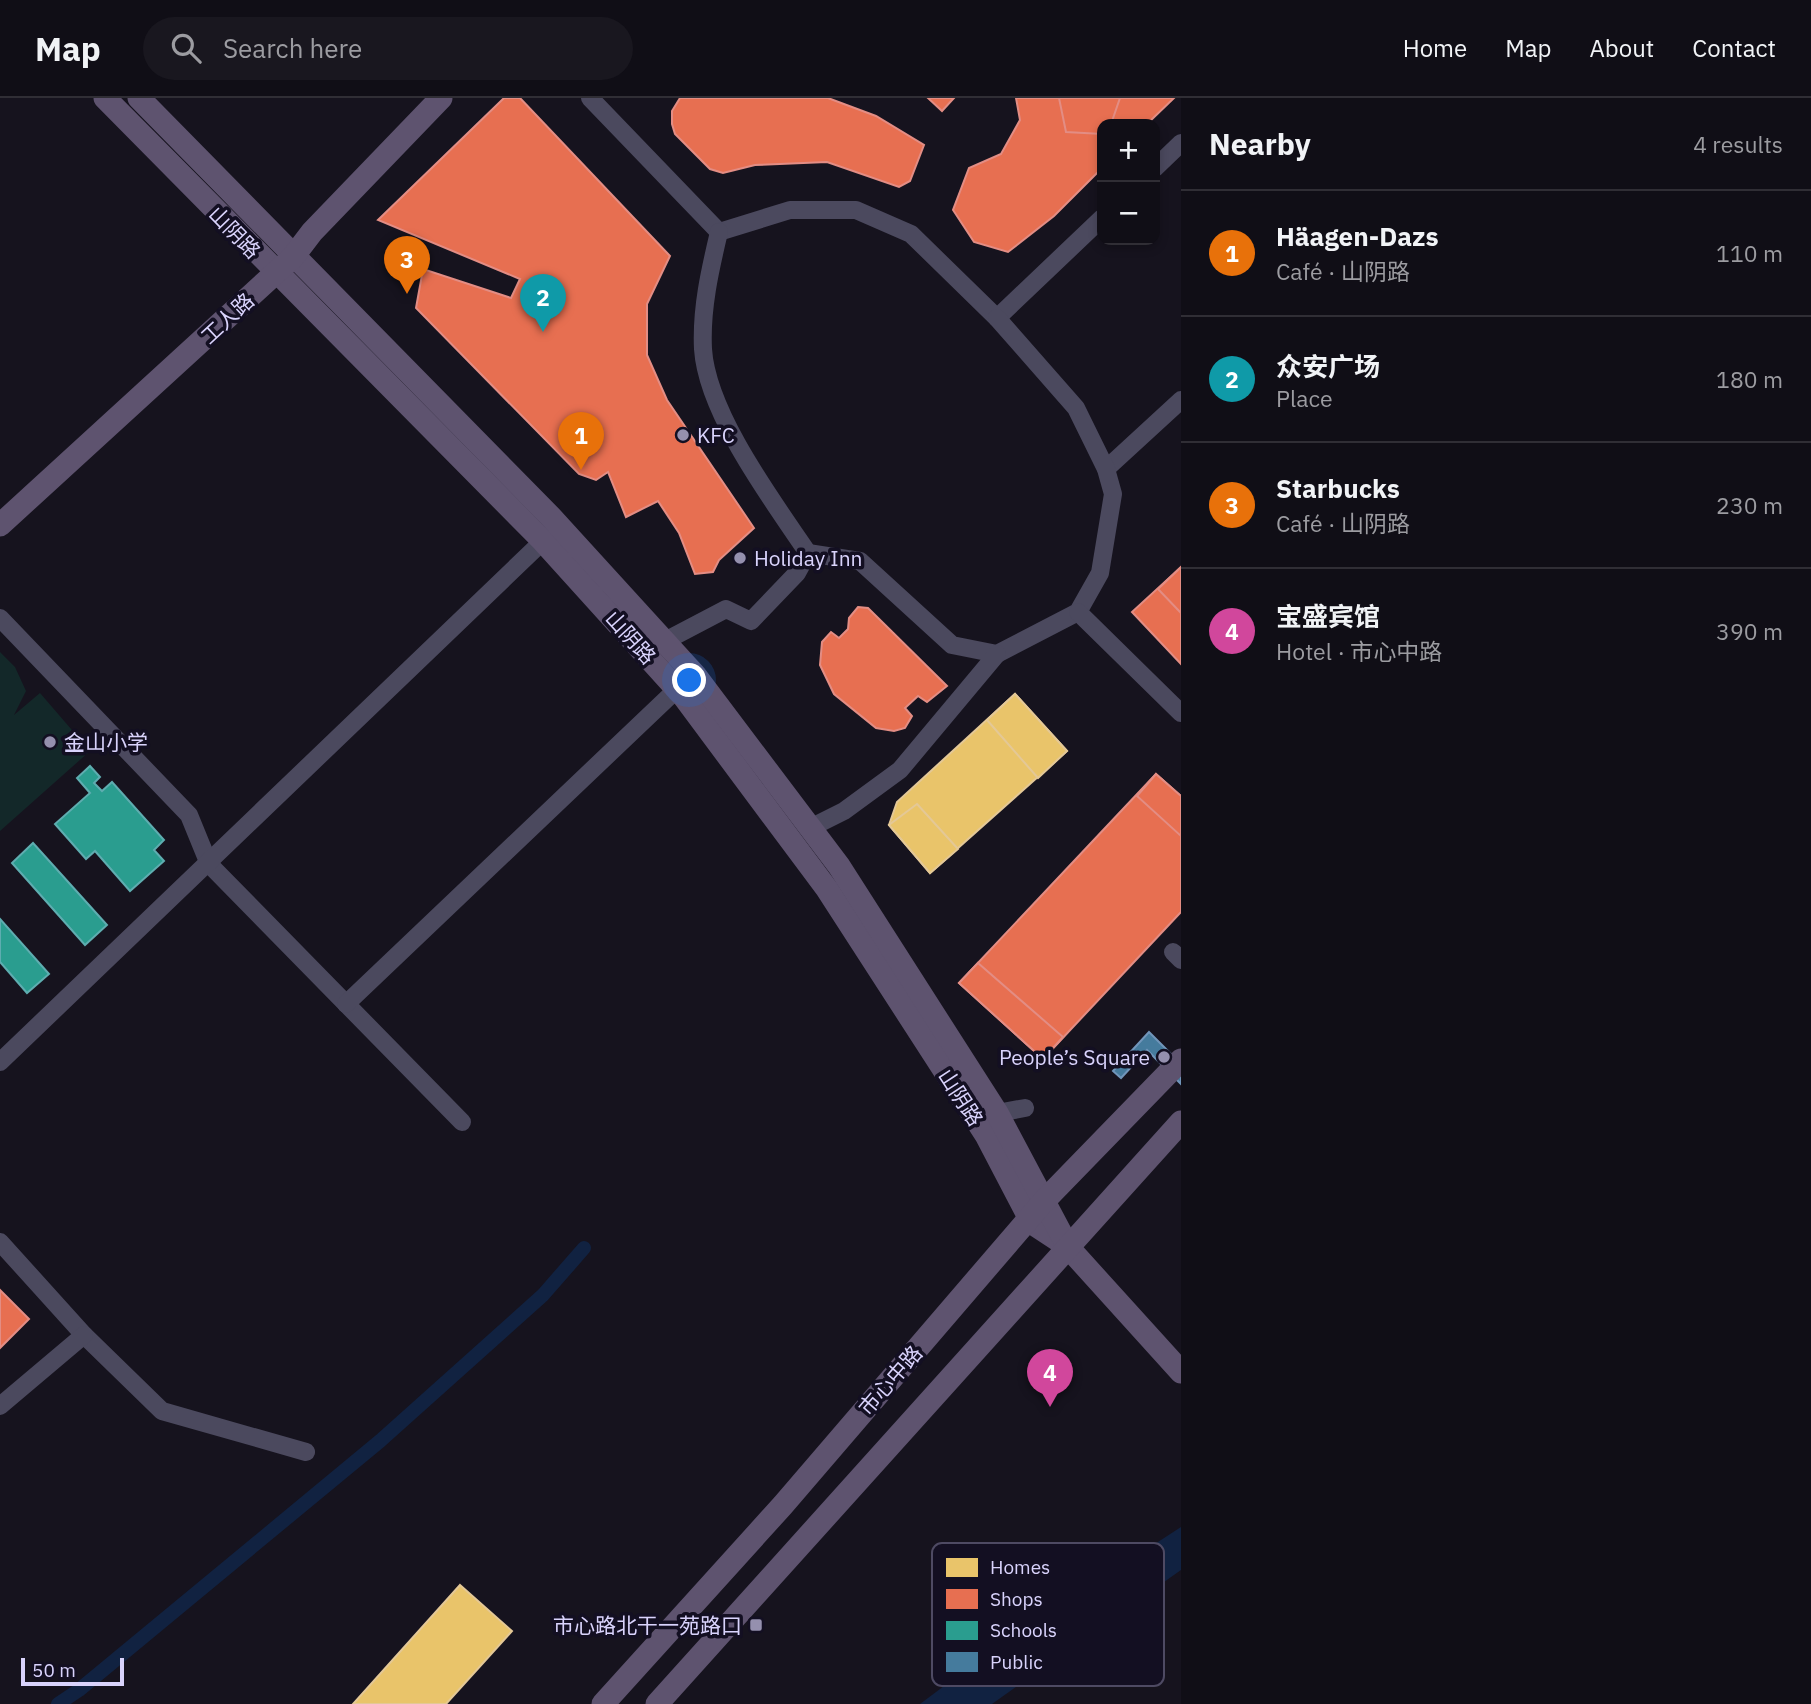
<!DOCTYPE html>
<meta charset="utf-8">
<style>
:root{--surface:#100e16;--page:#19171f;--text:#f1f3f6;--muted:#9c9ca1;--line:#302e35;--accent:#9590ae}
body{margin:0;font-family:"IBM Plex Sans","Noto Sans SC",sans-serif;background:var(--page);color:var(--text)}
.controls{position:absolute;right:21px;top:21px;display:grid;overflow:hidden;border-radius:14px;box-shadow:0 4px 10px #0003}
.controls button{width:63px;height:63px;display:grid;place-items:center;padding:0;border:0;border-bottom:2px solid var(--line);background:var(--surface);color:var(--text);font:35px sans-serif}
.scale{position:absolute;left:21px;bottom:18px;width:103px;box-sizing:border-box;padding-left:7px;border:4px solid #d9d3fc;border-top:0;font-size:19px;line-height:24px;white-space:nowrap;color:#d9d3fc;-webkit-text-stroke:5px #130f22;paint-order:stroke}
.you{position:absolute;left:690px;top:583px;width:24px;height:24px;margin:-18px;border:5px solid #fff;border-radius:50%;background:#1a73e8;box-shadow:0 0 0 10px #1a73e833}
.badge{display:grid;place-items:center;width:46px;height:46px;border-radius:50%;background:var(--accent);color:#fff;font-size:23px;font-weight:700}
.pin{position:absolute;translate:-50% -58px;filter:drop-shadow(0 2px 4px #0008)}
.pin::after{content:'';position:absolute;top:37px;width:24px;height:21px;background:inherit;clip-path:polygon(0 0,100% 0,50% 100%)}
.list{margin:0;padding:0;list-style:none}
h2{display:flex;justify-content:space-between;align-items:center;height:91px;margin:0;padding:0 28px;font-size:30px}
h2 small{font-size:23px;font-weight:400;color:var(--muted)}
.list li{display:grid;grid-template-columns:46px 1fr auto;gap:21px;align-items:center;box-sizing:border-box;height:126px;padding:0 28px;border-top:2px solid var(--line)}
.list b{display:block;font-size:26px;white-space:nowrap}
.list p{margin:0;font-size:23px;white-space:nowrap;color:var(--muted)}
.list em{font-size:23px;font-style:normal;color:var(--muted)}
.icon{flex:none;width:38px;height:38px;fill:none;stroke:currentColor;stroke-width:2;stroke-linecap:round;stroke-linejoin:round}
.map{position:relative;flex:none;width:1181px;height:1606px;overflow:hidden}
header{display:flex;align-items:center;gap:42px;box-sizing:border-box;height:98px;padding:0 35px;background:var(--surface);border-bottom:2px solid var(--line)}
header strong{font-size:33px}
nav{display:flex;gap:38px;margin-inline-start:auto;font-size:24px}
.search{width:490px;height:63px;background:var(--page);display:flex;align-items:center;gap:18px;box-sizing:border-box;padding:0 24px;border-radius:38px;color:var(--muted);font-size:26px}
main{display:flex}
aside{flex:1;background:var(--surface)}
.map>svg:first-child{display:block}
.pitch{fill:#132829}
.water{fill:#112241}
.homes{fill:#e9c46a;stroke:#e4c896;stroke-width:2}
.shops{fill:#e76f51;stroke:#e38d84;stroke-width:2}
.schools{fill:#2a9d8f;stroke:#5eadb0;stroke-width:2}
.public{fill:#457b9d;stroke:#7195ba;stroke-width:2}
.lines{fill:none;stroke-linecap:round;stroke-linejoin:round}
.canal{stroke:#112241;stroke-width:14}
.minor{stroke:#4b495e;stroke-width:18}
.major{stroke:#5e536f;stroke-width:23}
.poi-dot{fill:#9590ae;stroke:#130f22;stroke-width:2.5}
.labels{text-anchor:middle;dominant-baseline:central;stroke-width:7;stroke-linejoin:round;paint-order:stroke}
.street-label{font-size:21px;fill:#d9d3fc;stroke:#130f22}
.poi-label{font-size:21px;fill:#d9d3fc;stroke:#130f22;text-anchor:start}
.key{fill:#130f22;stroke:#4e4a63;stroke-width:2}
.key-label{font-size:19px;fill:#d9d3fc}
</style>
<header>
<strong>Map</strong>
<div class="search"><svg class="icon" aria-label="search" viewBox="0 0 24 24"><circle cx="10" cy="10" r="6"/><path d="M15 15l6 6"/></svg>Search here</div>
<nav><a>Home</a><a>Map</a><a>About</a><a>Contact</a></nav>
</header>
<main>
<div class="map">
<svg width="1181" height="1606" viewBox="0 0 1181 1606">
<rect width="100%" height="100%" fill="#16131e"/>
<path class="pitch" d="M0,554L15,569L26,593L14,617L40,595L90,653L0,733Z"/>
<path class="water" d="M1181,1429V1472L992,1606H920L996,1549Z"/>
<g class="homes">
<path d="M1015,596L1067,653L930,775L889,727L897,704Z"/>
<path d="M1015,596L1067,653L1038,680L987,622Z"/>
<path d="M917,706L958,751L930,775L889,727Z"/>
<path d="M460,1487L512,1533L446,1606H353Z"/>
</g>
<g class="shops">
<path d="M504,0H520L670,158L647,206V257L667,302L754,430L719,462L713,474L695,476L679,435L658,403L626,419L608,374L596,382L579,376L416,210L423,171L511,200L520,181L378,122Z"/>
<path d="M828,0L876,18L924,47L910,83L899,89L827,64L755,67L723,75L710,71L675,36L672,26V13L680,0Z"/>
<path d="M928,0H954L942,13Z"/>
<path d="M1016,0H1174L1147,26H1102V70L1054,118L1008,154L974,144L953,112L969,70L1001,56L1020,22Z"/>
<path d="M1059,0H1120L1111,26H1102V36L1066,34Z"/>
<path d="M1181,469V566L1132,514Z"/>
<path d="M1181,469V515L1158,491Z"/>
<path d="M858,509L868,510L947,588L927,604L918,598L905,610L912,618L905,630L894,633L876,630L834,596L820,567L822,544L831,534L839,540L848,531L849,520Z"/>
<path d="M1156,676L1181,698V814L1043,961L959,885Z"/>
<path d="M1156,676L1181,698V738L1137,698Z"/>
<path d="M978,865L1063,939L1043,961L959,885Z"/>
<path d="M0,1192L29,1221L0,1250Z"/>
</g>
<g class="schools">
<path d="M90,668L100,679L94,685L102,693L112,684L164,742L154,752L164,763L130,793L95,753L86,761L55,726L90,695L77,680Z"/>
<path d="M33,745L107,827L85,847L12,765Z"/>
<path d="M0,821L49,876L27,895L0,864Z"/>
</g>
<path class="public" d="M1149,934L1181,966V986L1147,952L1121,980L1113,973Z"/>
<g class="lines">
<path class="canal" d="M58,1606L79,1592L380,1343L543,1197L584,1150"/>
<g class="minor">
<path d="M590,0L719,134"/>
<path d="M1155,70L1181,45"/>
<path d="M719,134L790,112H856L911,136L997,220L1102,120"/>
<path d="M1106,371L1181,302"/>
<path d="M808,455L860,463L952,547L997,556L1078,514L1100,475L1113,396L1106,371L1076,310L997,220"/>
<path d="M1078,514L1181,615"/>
<path d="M0,520L189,717L209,766L462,1024"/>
<path d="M665,543L726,511L751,523L797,475L808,455C772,402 707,315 703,251C701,211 710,172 719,134"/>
<path d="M812,729L844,713L900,672L997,556"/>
<path d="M1173,854L1181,862"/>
<path d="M346,906L677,591"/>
<path d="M0,964L543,443"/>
<path d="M997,1015L1025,1010"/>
<path d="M0,1144L84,1237L162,1313L306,1354"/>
<path d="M0,1308L84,1237"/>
</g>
<g class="major">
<path d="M105,0L543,443L684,599L827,791L986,1037L1032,1125L1067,1148L1181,1274"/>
<path d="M139,0L550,418L695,577L839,768L997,1015L1066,1145"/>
<path d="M0,427L293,159L312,134L441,0"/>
<path d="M603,1606L783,1407L1044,1103L1181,962"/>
<path d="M657,1606L1181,1024"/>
</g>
</g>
<g class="poi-dot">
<circle cx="683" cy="337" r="7"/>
<circle cx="740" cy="460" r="7"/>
<circle cx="50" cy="644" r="7"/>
<circle cx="1164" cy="959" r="7"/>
<rect x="749" y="1520" width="14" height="14" rx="3.5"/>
</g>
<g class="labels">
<g class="street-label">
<text transform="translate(235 134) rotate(46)">山阴路</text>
<text transform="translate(227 220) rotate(-43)">工人路</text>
<text transform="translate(631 539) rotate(48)">山阴路</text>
<text transform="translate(961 999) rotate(57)">山阴路</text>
<text transform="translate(890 1282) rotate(-49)">市心中路</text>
</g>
<g class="poi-label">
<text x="697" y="337">KFC</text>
<text x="754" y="460">Holiday Inn</text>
<text x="64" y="644">金山小学</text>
<text x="1150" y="959" text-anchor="end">People’s Square</text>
<text x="742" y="1527" text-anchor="end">市心路北干一苑路口</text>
</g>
</g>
<rect x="932" y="1445" width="232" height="143" rx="10" class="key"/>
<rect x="946" y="1460" width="32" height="19" fill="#e9c46a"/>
<rect x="946" y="1491" width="32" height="20" fill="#e76f51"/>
<rect x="946" y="1523" width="32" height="19" fill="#2a9d8f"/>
<rect x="946" y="1554" width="32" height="20" fill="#457b9d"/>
<g class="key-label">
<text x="990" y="1476">Homes</text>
<text x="990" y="1508">Shops</text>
<text x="990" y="1539">Schools</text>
<text x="990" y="1571">Public</text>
</g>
</svg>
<div class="controls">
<button>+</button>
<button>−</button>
</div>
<div class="scale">50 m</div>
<div class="you"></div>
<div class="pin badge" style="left:581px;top:372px;background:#e8710a">1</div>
<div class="pin badge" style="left:543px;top:234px;background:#0f9aa8">2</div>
<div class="pin badge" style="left:407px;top:196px;background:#e8710a">3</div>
<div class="pin badge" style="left:1050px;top:1309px;background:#d1479c">4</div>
</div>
<aside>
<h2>Nearby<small>4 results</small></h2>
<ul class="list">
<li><span class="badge" style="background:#e8710a">1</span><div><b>Häagen-Dazs</b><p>Café · 山阴路</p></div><em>110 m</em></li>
<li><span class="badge" style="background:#0f9aa8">2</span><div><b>众安广场</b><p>Place</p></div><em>180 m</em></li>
<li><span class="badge" style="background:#e8710a">3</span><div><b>Starbucks</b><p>Café · 山阴路</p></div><em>230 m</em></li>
<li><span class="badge" style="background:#d1479c">4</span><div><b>宝盛宾馆</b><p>Hotel · 市心中路</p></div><em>390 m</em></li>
</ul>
</aside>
</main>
